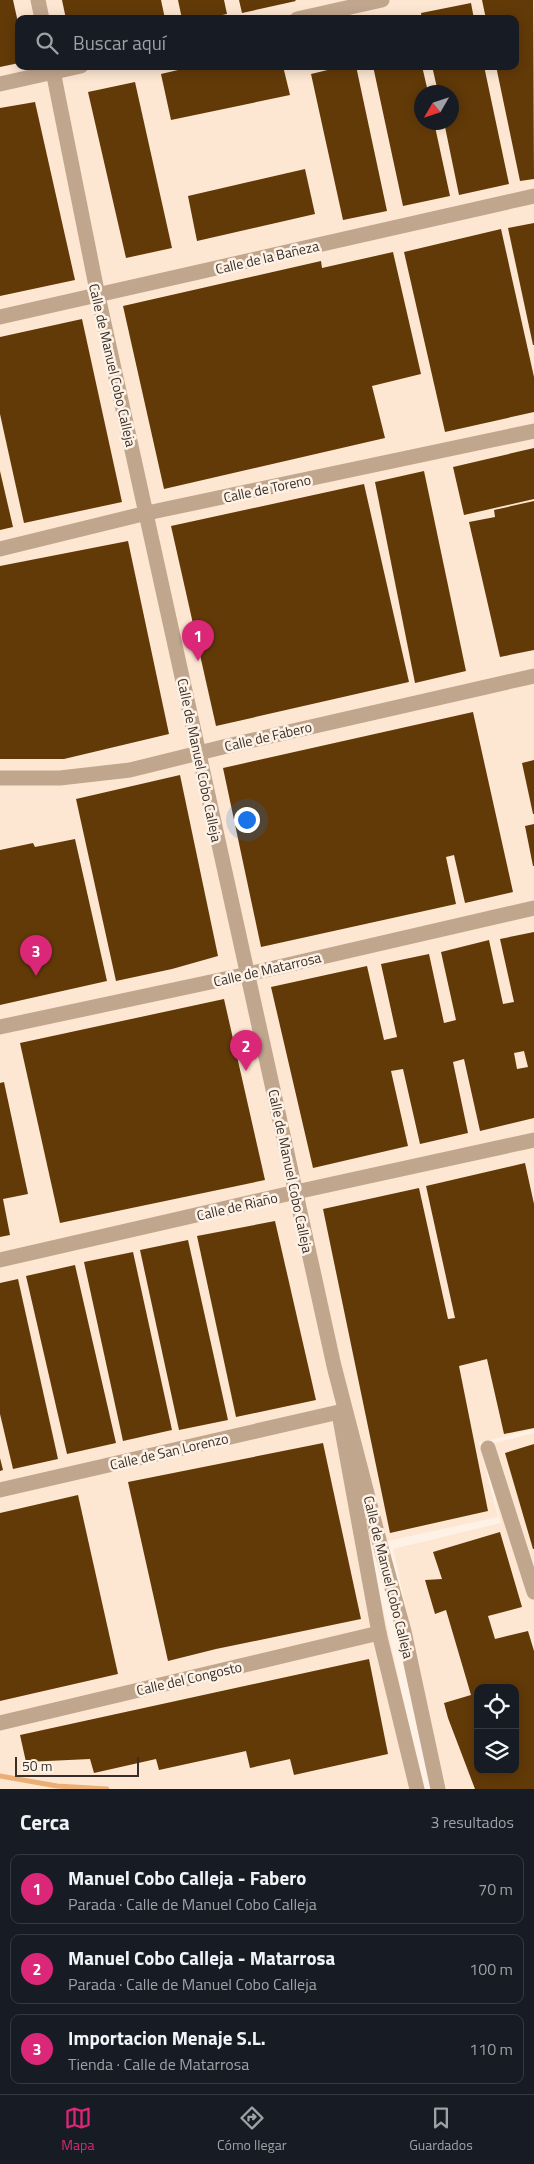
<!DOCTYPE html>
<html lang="es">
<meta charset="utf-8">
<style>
:root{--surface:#171b24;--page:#20242c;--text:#f1f3f6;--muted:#9ea1a6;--line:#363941;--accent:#db2777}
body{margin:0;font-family:"Titillium Web",sans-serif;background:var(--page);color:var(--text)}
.controls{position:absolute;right:15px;bottom:15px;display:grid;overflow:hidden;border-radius:10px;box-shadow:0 2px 12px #0003}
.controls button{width:45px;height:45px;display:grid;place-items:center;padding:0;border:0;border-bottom:1px solid var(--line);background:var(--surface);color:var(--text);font:25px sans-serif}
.compass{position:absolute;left:414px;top:85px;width:45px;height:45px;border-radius:50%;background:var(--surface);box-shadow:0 2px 12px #0003;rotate:231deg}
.scale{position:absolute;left:15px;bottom:12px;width:124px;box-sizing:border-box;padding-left:5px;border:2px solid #362e27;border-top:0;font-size:14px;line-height:18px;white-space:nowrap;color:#362e27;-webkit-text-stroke:4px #fef1e5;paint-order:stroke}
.you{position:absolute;left:246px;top:819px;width:18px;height:18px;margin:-12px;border:4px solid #fff;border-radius:50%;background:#1a73e8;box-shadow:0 0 0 8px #1a73e833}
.badge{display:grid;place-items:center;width:32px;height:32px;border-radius:50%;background:var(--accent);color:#fff;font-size:16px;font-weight:700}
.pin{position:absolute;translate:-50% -41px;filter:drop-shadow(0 1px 2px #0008)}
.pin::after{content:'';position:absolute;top:26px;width:18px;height:15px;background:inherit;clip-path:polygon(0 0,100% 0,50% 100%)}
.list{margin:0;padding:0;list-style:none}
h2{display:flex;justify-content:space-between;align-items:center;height:65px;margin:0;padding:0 20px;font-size:21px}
h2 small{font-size:16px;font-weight:400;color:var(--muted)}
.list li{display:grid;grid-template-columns:32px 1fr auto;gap:15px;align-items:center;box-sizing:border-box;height:70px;margin:0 10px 10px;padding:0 10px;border:1px solid var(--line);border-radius:10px}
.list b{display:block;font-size:19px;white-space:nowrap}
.list p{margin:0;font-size:16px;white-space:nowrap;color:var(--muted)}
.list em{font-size:16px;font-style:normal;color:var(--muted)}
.icon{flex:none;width:28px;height:28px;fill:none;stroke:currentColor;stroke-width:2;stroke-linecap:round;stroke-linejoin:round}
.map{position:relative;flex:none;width:534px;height:1789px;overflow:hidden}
.search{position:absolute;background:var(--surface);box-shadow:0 2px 12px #0003;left:15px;right:15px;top:15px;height:55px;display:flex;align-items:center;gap:12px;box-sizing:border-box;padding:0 18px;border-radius:10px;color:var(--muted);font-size:19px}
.sheet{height:305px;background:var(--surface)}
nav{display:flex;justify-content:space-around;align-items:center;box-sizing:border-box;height:70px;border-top:1px solid var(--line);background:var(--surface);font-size:14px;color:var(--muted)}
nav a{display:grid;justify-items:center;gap:2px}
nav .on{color:var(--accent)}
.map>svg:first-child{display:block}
.built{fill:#fde7d2;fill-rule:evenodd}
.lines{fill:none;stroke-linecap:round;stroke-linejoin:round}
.stream{stroke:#ebaf75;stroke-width:5}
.building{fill:#623a08;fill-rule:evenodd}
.minor{stroke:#c1a68e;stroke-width:15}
.labels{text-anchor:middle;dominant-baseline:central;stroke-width:5;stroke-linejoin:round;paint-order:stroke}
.street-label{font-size:14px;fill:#362e27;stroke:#fef1e5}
</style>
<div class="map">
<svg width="534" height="1789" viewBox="0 0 534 1789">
<rect width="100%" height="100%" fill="#fef1e5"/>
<g class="built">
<path d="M0,0H534V1429L479,1443L498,1517L369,1545L423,1789H0ZM19,19H515V66H19ZM422,92H452V122H422Z"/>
<path d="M534,1433V1789H446L393,1549L501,1523L483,1446ZM478,1688H515V1770H478Z"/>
</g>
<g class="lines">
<path class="stream" d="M0,1776L57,1786L107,1789"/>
</g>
<g class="building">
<path d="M0,0H13L19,27V63L0,67Z"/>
<path d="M62,0H161L165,19H66Z"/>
<path d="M178,0H224L227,14L203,19H182Z"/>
<path d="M239,0H295L296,1L242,13Z"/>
<path d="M482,0H533L534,179L520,181L496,66H515V19H486Z"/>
<path d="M471,3L474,19H422L421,13Z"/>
<path d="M195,66H283L290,95L171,120L161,74Z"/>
<path d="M344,66H356L387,211L343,220L311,74Z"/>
<path d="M373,66H422L428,92H422V122H434L450,196L403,206Z"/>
<path d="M432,66H484L509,184L459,195L444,122H452V92H438Z"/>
<path d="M135,82L172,248L126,258L88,92Z"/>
<path d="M35,102L75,280L0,296V108Z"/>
<path d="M305,169L315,214L197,241L188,196Z"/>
<path d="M534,223V345H533L508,228Z"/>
<path d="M501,229L534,377V412L445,432L404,252Z"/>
<path d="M393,252L421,374L372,386L385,438L164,489L123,306L321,261L322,268Z"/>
<path d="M82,319L122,502L24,523L0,414V337Z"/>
<path d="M534,448V499L464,515L453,467Z"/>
<path d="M0,471L13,527L0,530Z"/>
<path d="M424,471L466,671L415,683L375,482Z"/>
<path d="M364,484L409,682L216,726L171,526Z"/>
<path d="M534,501V650L500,657L469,522L495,517L494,510Z"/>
<path d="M128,541L169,734L64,759H0V566Z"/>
<path d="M473,712L513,892L465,903L454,855L446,857L456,904L261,947L223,768Z"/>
<path d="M534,760V814H533L522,763Z"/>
<path d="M180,775L218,956L172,969L116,981L76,799Z"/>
<path d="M534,824V866H533L525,826Z"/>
<path d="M75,839L107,981L0,1005V850L33,843L35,847Z"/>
<path d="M534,932V1118L480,1131L464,1059L453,1062L468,1133L420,1144L403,1069L391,1071L408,1146L313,1168L271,987L367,966L384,1040L397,1037L381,964L429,954L444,1023L456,1020L441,952L489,940L503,1004L514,1002L500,939ZM524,1051L528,1067L517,1069L514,1053Z"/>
<path d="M224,999L265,1180L60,1223L20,1043Z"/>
<path d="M4,1082L28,1194L3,1199L10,1235L0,1237V1083Z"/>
<path d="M525,1163L534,1204V1428L504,1434L487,1359L459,1366L488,1511L390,1533L323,1209L419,1188L448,1319L455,1318L426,1186Z"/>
<path d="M275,1221L316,1400L236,1417L197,1236Z"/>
<path d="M188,1240L228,1420L179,1430L140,1250Z"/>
<path d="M133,1252L172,1430L123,1441L84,1262Z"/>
<path d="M75,1265L116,1443L67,1454L26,1276Z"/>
<path d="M18,1279L58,1459L13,1469L0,1414V1283Z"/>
<path d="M323,1443L361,1619L216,1649L168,1661L128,1482Z"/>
<path d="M534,1444V1549H533L505,1453Z"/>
<path d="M0,1458L3,1470L0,1471Z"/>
<path d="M78,1495L118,1674L0,1701V1513Z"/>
<path d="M500,1532L522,1607L488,1616L495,1639L528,1631L534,1651V1789H475L448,1718L444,1703L471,1695L446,1610L435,1614L425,1580L442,1579L433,1552ZM478,1688H515V1770H478Z"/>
<path d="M369,1659L388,1754L294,1775L290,1759L250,1768L246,1751L159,1770L156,1759L94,1773L90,1759L26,1762L20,1735Z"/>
</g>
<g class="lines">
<g class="minor">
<path d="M38,0L42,19"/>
<path d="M297,19L382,0"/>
<path d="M52,66L98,296L334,1366L384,1559L404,1631L438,1789"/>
<path d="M0,84L81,66"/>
<path d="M0,317L534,196"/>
<path d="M0,549L147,513L534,431"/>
<path d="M0,778H60L130,770L227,746L534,676"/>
<path d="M0,1027L248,974L534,908"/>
<path d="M0,1260L296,1192L534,1140"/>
<path d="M340,1419L379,1633L417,1789"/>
<path d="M488,1448L534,1592"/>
<path d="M0,1490L339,1412"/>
<path d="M0,1723L379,1633"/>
</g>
</g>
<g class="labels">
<g class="street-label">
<text transform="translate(267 257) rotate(-13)">Calle de la Bañeza</text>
<text transform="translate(113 365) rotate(77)">Calle de Manuel Cobo Calleja</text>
<text transform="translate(267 488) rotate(-12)">Calle de Toreno</text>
<text transform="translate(268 736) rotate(-13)">Calle de Fabero</text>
<text transform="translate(200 760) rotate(78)">Calle de Manuel Cobo Calleja</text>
<text transform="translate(267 969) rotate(-13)">Calle de Matarrosa</text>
<text transform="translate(291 1171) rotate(78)">Calle de Manuel Cobo Calleja</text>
<text transform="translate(237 1206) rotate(-13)">Calle de Riaño</text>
<text transform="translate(169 1451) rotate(-13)">Calle de San Lorenzo</text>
<text transform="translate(389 1577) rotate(76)">Calle de Manuel Cobo Calleja</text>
<text transform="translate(189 1678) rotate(-13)">Calle del Congosto</text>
</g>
</g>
</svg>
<div class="controls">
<button><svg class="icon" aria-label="locate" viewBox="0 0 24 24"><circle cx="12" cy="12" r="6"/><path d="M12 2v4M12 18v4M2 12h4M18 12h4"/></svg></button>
<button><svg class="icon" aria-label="layers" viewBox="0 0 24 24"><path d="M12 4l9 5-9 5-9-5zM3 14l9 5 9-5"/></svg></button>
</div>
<svg class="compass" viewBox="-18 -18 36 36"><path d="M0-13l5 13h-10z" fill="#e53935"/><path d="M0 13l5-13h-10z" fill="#9ea1a6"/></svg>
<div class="scale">50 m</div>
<div class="you"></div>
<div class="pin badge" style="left:198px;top:661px">1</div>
<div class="pin badge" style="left:246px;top:1071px">2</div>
<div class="pin badge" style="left:36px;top:976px">3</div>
<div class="search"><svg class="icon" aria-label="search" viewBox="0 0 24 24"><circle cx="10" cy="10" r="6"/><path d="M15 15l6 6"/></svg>Buscar aquí</div>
</div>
<section class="sheet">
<h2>Cerca<small>3 resultados</small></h2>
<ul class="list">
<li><span class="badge">1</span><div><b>Manuel Cobo Calleja - Fabero</b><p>Parada · Calle de Manuel Cobo Calleja</p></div><em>70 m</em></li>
<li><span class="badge">2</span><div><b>Manuel Cobo Calleja - Matarrosa</b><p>Parada · Calle de Manuel Cobo Calleja</p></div><em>100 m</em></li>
<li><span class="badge">3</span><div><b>Importacion Menaje S.L.</b><p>Tienda · Calle de Matarrosa</p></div><em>110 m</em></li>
</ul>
</section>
<nav>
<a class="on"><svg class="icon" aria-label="map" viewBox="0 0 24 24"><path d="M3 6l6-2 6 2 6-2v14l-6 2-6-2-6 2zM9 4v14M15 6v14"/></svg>Mapa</a>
<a><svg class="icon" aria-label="directions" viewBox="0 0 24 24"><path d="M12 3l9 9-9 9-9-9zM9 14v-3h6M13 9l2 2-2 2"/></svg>Cómo llegar</a>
<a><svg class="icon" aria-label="saved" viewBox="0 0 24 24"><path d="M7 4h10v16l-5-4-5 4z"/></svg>Guardados</a>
</nav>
